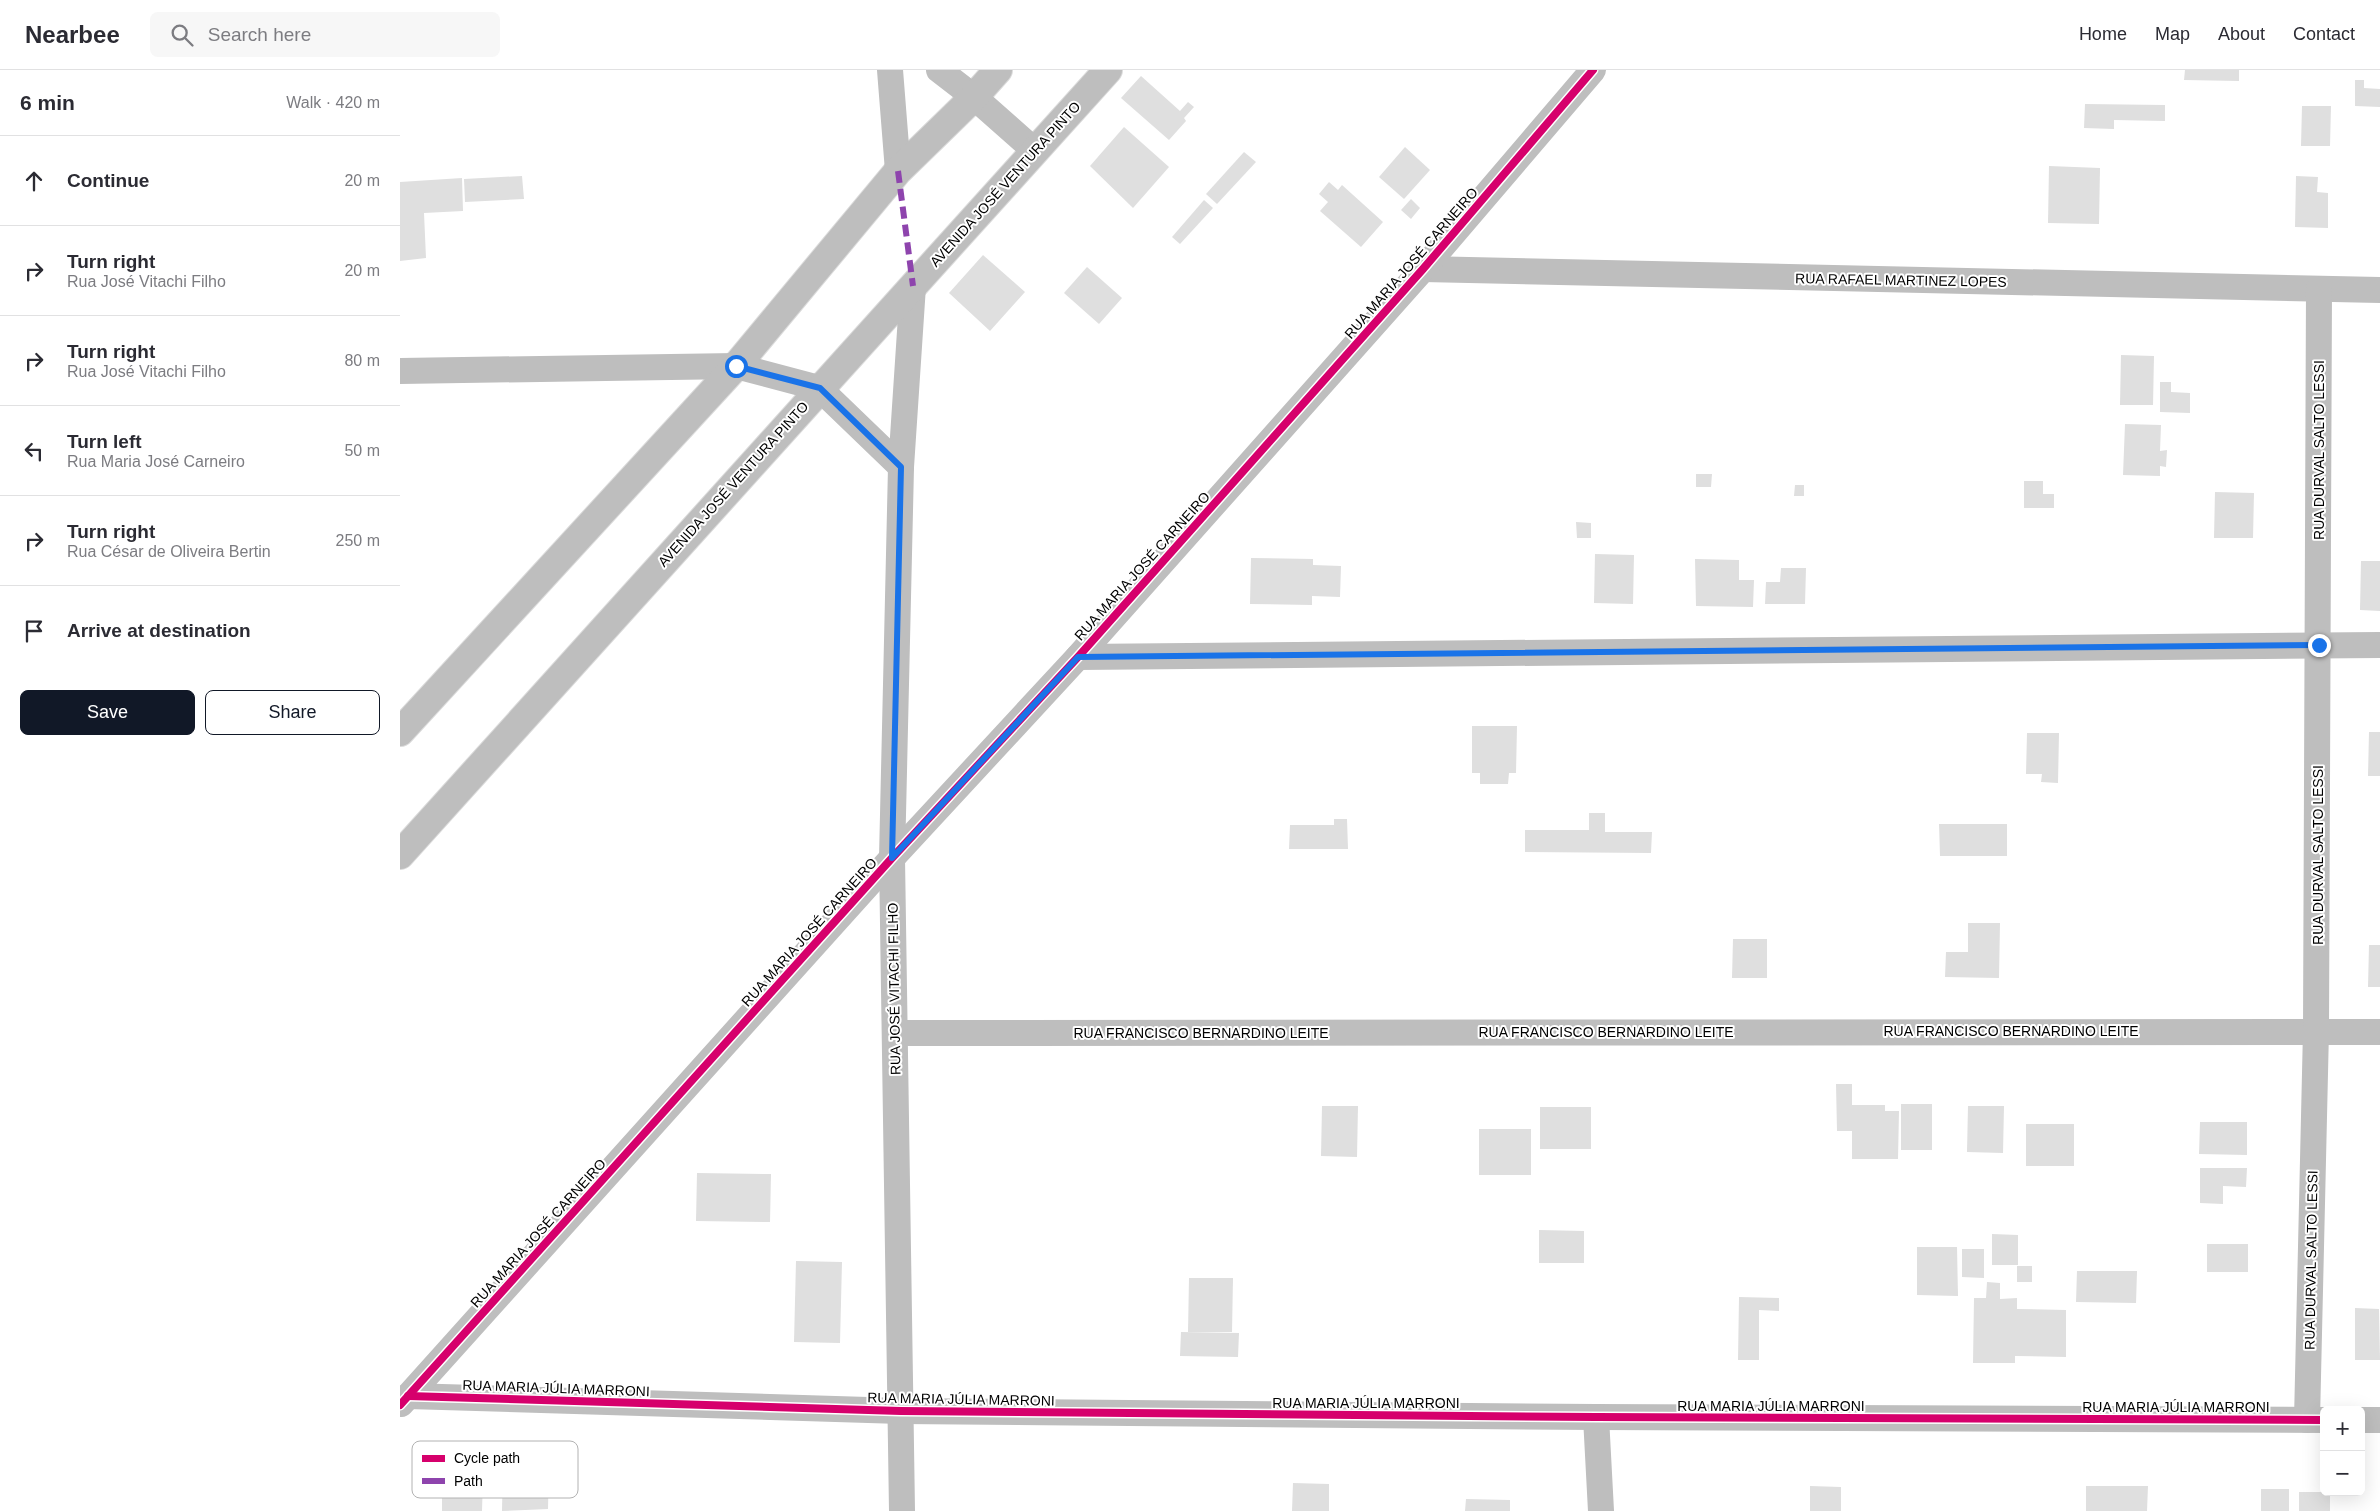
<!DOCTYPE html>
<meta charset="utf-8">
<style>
:root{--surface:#fff;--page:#f7f7f7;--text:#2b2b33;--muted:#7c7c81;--line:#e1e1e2;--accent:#111827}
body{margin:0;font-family:Helvetica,sans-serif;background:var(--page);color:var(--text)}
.controls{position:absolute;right:15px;bottom:15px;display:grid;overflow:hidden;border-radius:8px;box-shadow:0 5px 20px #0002}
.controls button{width:45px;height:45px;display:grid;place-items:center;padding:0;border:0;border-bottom:1px solid var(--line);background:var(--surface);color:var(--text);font:25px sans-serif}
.stop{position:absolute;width:15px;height:15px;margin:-11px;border:4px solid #1a73e8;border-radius:50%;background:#fff}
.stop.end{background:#1a73e8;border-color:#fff;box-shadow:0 1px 5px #0008}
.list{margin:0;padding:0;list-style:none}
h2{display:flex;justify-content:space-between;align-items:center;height:65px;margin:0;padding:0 20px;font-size:21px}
h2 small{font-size:16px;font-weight:400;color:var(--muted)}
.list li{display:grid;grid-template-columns:32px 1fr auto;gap:15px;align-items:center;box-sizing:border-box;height:90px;padding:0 20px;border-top:1px solid var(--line)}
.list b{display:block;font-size:19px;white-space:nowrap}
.list p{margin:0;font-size:16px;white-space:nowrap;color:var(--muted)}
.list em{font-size:16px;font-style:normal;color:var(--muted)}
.actions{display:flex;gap:10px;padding:15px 20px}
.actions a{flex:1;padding:11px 0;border:1px solid var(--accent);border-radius:8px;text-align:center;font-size:18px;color:var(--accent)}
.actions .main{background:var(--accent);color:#fff}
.icon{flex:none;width:28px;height:28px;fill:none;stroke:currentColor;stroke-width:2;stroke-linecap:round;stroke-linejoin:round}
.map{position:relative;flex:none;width:1980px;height:1441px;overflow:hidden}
header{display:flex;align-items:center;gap:30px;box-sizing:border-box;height:70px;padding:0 25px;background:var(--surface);border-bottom:1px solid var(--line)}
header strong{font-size:24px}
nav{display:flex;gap:28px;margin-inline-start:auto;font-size:18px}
.search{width:350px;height:45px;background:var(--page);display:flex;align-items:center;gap:12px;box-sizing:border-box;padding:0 18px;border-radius:8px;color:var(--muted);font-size:19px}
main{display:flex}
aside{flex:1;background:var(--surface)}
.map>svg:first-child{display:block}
.building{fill:#dfdfdf}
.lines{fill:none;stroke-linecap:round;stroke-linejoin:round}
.primary-casing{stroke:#dbdbdb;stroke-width:30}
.minor{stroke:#bebebe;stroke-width:26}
.primary{stroke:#bebebe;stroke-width:28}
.quiet{stroke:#8e44ad;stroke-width:6;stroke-dasharray:12 6;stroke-linecap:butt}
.cycleway-casing{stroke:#fff;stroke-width:11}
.cycleway{stroke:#d6006c;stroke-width:8}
.route{stroke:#1a73e8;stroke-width:6}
.labels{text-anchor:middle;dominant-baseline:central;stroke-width:4;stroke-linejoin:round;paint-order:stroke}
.street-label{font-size:14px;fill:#000;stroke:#fff}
.key{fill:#fff;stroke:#b2b2b2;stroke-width:1}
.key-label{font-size:14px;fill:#000}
</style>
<header>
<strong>Nearbee</strong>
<div class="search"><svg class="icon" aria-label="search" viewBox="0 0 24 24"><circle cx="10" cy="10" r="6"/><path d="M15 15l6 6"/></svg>Search here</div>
<nav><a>Home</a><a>Map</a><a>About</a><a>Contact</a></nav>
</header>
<main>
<aside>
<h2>6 min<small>Walk · 420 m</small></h2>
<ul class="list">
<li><svg class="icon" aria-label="ahead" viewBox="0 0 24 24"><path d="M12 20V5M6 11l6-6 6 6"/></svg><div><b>Continue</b></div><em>20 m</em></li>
<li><svg class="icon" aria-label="right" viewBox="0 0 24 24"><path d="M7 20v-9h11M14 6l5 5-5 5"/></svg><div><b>Turn right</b><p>Rua José Vitachi Filho</p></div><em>20 m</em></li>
<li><svg class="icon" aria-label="right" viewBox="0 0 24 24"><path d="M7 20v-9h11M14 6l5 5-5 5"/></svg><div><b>Turn right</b><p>Rua José Vitachi Filho</p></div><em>80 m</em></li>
<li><svg class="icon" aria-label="left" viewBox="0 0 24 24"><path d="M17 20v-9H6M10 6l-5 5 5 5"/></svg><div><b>Turn left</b><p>Rua Maria José Carneiro</p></div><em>50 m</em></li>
<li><svg class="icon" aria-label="right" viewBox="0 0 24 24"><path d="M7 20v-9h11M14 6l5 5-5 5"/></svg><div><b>Turn right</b><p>Rua César de Oliveira Bertin</p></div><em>250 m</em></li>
<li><svg class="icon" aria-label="arrive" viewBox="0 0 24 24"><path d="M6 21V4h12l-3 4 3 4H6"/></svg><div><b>Arrive at destination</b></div></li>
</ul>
<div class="actions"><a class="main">Save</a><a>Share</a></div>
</aside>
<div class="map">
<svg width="1980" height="1441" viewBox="0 0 1980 1441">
<rect width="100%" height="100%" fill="#fff"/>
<g class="building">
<path d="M1785,0H1839V11L1784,10Z"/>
<path d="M741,6L780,41L788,32L794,37L784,48L786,51L769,70L721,28Z"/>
<path d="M1955,10H1964V18L1980,19V37L1955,36Z"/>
<path d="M1685,34L1765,35V51L1714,50V59L1684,58Z"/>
<path d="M1902,36H1931L1930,76H1901Z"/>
<path d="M724,57L769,97L733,138L690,96Z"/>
<path d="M1005,77L1030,100L1004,129L979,107Z"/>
<path d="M844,82L856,92L817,134L806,124Z"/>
<path d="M1649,96L1700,98L1699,154L1648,153Z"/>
<path d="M122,106L124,129L65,132L64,109Z"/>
<path d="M1896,106L1918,107L1917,122L1928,123V158L1895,157Z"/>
<path d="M62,108L63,141L24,143L26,188L0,191V112Z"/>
<path d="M929,112L938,120L942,115L983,152L961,177L920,141L928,132L919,124Z"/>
<path d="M1011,129L1020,138L1011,149L1001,140Z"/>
<path d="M804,130L813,138L780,174L772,167Z"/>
<path d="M583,185L625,222L590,261L549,223Z"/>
<path d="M687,197L722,228L699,254L664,223Z"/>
<path d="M1721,285L1754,286L1753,335H1720Z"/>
<path d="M1760,312H1771V322L1790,323V343L1760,342Z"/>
<path d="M1725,354L1761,355L1760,381L1767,380L1766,397L1760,396V406L1723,405Z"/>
<path d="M1296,404H1312L1311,417H1296Z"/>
<path d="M1624,411H1643V424H1654V438H1624Z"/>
<path d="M1395,415H1404V426H1394Z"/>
<path d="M1815,422L1854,423L1853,468H1814Z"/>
<path d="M1176,452L1191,453V468H1177Z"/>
<path d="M1195,484L1234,485L1233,534L1194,533Z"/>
<path d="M851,488L913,489V495L941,496L940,527L912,526V535L850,534Z"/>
<path d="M1295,489L1339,490V510H1354L1353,537L1296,536Z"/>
<path d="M1961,491H1980V541L1960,540Z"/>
<path d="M1381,498H1406L1405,534H1365L1366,512H1380Z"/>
<path d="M1072,656H1117L1116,703H1109L1108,714H1080V703H1072Z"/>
<path d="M1969,662H1980V706H1968Z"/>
<path d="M1627,663H1659L1658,713L1641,712L1642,704H1626Z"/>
<path d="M1189,743H1205V762H1252L1251,783L1125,782V760H1189Z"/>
<path d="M934,749H947L948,779H889L890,755H934Z"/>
<path d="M1539,754H1607V786H1540Z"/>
<path d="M1568,853H1600L1599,908L1545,907L1546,882H1568Z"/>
<path d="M1333,869H1367V908H1332Z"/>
<path d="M1969,875H1980V917H1968Z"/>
<path d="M1436,1014H1452V1035H1485V1041H1499L1498,1089H1452V1061H1437Z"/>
<rect x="1501" y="1034" width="31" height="46"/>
<path d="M922,1036H958L957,1087L921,1086Z"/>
<path d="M1568,1036H1604L1603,1083L1567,1082Z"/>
<rect x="1140" y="1037" width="51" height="42"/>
<path d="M1800,1052H1847V1085L1799,1084Z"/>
<rect x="1626" y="1054" width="48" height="42"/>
<rect x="1079" y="1059" width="52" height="46"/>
<path d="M1800,1098H1847L1846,1117L1823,1116V1134L1800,1133Z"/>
<path d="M297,1103L371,1104L370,1152L296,1151Z"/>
<path d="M1139,1160L1184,1161V1193H1139Z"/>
<path d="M1592,1164L1618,1165V1195H1592Z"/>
<rect x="1807" y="1174" width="41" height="28"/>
<path d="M1517,1177H1557L1558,1226L1517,1225Z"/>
<path d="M1562,1179H1584V1208L1562,1207Z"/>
<path d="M396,1191L442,1192L440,1273L394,1272Z"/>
<rect x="1617" y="1196" width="15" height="16"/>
<path d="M1677,1201H1737L1736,1233L1676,1232Z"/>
<path d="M789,1208H833L832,1262H788Z"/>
<path d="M1587,1212L1600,1213V1229L1617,1228V1239L1666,1240V1287L1615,1286V1293H1573L1574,1228H1586Z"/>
<path d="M1339,1227L1379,1228V1241L1359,1240V1290H1338Z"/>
<path d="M1955,1238L1979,1239L1980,1290H1955Z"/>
<path d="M781,1262L839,1263L838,1287L780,1286Z"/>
<path d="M103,1388L149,1389L148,1439L102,1441Z"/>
<path d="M42,1406L83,1407L82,1441H42Z"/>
<path d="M893,1413L929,1414V1441H892Z"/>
<path d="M1410,1416L1441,1417V1441H1410Z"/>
<path d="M1686,1416H1748L1747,1441H1686Z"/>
<rect x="1861" y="1419" width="28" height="22"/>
<rect x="1899" y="1422" width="31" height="19"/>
<path d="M1066,1429L1110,1430V1441H1065Z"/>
</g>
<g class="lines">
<defs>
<g id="primary">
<path d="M0,662L336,296L498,101L574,27L598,0"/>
<path d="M0,785L708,0"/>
</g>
</defs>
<use href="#primary" class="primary-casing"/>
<g class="minor">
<path d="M490,0L498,101"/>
<path d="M539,0L574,27L635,81"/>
<path d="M1023,199L1980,220"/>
<path d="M0,301L336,296L419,318L501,397"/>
<path d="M678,587L1980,575"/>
<path d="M495,963L1980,962"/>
<path d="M8,1326L501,1341L1196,1347L1924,1350"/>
<path d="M1,1334L492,788L678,587L1023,199L1193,0"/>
<path d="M1196,1347L1201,1441"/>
<path d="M1907,1350L1916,960L1919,219"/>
<path d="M1961,1350H1980"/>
<path d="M502,1441L492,788L501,397L513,216"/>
</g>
<use href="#primary" class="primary"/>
<path class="quiet" d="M498,101L513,216"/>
<defs>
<g id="cycleway">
<path d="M8,1326L501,1341L1196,1347L1924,1350"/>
<path d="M0,1335L492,788L678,587L1023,199L1193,0"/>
</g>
</defs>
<use href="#cycleway" class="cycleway-casing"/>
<use href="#cycleway" class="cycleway"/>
</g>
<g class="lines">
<path class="route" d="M336,296L420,318L501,397L492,788L678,587L1919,575"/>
</g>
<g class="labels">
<g class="street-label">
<text transform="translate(605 114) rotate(-48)">AVENIDA JOSÉ VENTURA PINTO</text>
<text transform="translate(1011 193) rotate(-49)">RUA MARIA JOSÉ CARNEIRO</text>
<text transform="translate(1501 210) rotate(1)">RUA RAFAEL MARTINEZ LOPES</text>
<text transform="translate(1919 380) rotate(-90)">RUA DURVAL SALTO LESSI</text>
<text transform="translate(333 414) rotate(-48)">AVENIDA JOSÉ VENTURA PINTO</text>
<text transform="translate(742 496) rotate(-48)">RUA MARIA JOSÉ CARNEIRO</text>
<text transform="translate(1918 785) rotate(-90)">RUA DURVAL SALTO LESSI</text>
<text transform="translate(409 862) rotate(-48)">RUA MARIA JOSÉ CARNEIRO</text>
<text transform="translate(494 919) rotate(-91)">RUA JOSÉ VITACHI FILHO</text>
<text x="1611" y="961">RUA FRANCISCO BERNARDINO LEITE</text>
<text x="1206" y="962">RUA FRANCISCO BERNARDINO LEITE</text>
<text x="801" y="963">RUA FRANCISCO BERNARDINO LEITE</text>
<text transform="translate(138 1163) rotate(-48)">RUA MARIA JOSÉ CARNEIRO</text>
<text transform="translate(1911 1190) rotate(-89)">RUA DURVAL SALTO LESSI</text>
<text transform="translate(156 1318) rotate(2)">RUA MARIA JÚLIA MARRONI</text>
<text transform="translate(561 1329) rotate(1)">RUA MARIA JÚLIA MARRONI</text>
<text x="966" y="1333">RUA MARIA JÚLIA MARRONI</text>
<text x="1371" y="1336">RUA MARIA JÚLIA MARRONI</text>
<text x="1776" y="1337">RUA MARIA JÚLIA MARRONI</text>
</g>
</g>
<rect x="12" y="1371" width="166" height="57" rx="8" class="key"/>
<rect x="22" y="1385" width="23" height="7" fill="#d6006c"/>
<rect x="22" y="1408" width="23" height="6" fill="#8e44ad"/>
<g class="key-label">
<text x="54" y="1393">Cycle path</text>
<text x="54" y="1416">Path</text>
</g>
</svg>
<div class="controls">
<button>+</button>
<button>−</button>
</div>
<div class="stop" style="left:336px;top:296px"></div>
<div class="stop end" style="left:1919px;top:575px"></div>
</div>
</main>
